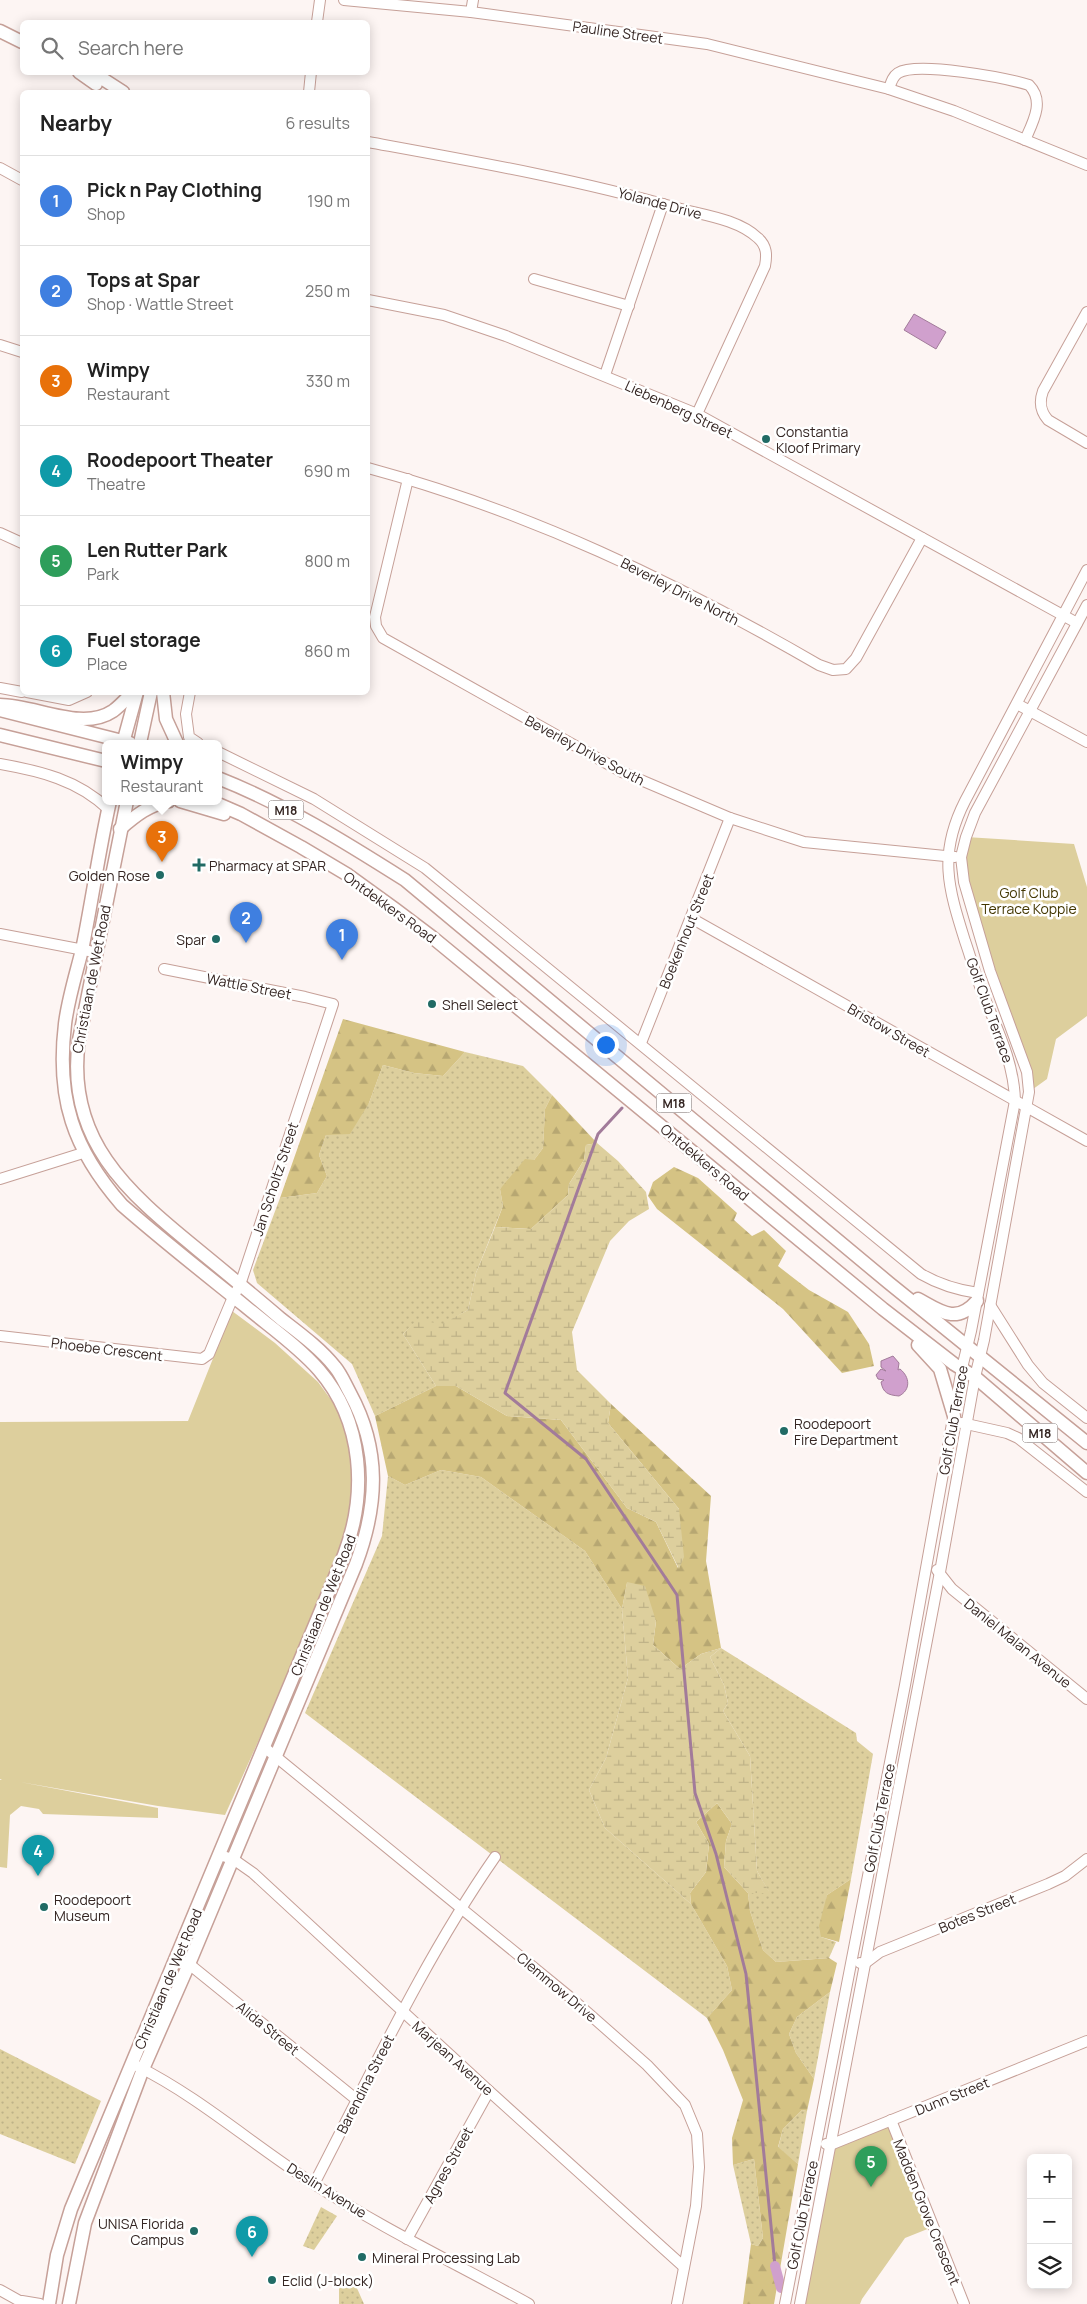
<!DOCTYPE html>
<meta charset="utf-8">
<style>
:root{--surface:#fff;--page:#f2f2f2;--text:#222;--muted:#767676;--line:#e0e0e0;--accent:#0f766e}
body{margin:0;font-family:Manrope,sans-serif;background:var(--page);color:var(--text)}
.controls{position:absolute;right:15px;bottom:15px;display:grid;overflow:hidden;border-radius:8px;box-shadow:0 2px 12px #0003}
.controls button{width:45px;height:45px;display:grid;place-items:center;padding:0;border:0;border-bottom:1px solid var(--line);background:var(--surface);color:var(--text);font:25px sans-serif}
.you{position:absolute;left:605px;top:1044px;width:18px;height:18px;margin:-12px;border:4px solid #fff;border-radius:50%;background:#1a73e8;box-shadow:0 0 0 8px #1a73e833}
.badge{display:grid;place-items:center;width:32px;height:32px;border-radius:50%;background:var(--accent);color:#fff;font-size:16px;font-weight:700}
.pin{position:absolute;translate:-50% -41px;filter:drop-shadow(0 1px 2px #0008)}
.pin::after{content:'';position:absolute;top:26px;width:18px;height:15px;background:inherit;clip-path:polygon(0 0,100% 0,50% 100%)}
.popup{position:absolute;left:102px;top:740px;width:120px;height:65px;box-sizing:border-box;display:grid;place-content:center;border-radius:8px;background:var(--surface);filter:drop-shadow(0 1px 4px #0005);font-size:16px;white-space:nowrap;color:var(--muted)}
.popup b{font-size:19px;color:var(--text)}
.popup::after{content:'';position:absolute;left:50%;top:100%;margin-left:-10px;border:10px solid transparent;border-top-color:var(--surface)}
.list{margin:0;padding:0;list-style:none}
h2{display:flex;justify-content:space-between;align-items:center;height:65px;margin:0;padding:0 20px;font-size:21px}
h2 small{font-size:16px;font-weight:400;color:var(--muted)}
.list li{display:grid;grid-template-columns:32px 1fr auto;gap:15px;align-items:center;box-sizing:border-box;height:90px;padding:0 20px;border-top:1px solid var(--line)}
.list b{display:block;font-size:19px;white-space:nowrap}
.list p{margin:0;font-size:16px;white-space:nowrap;color:var(--muted)}
.list em{font-size:16px;font-style:normal;color:var(--muted)}
.icon{flex:none;width:28px;height:28px;fill:none;stroke:currentColor;stroke-width:2;stroke-linecap:round;stroke-linejoin:round}
.map{position:relative;flex:none;width:1087px;height:2304px;overflow:hidden}
.search{position:absolute;background:var(--surface);box-shadow:0 2px 12px #0003;left:20px;top:20px;width:350px;height:55px;display:flex;align-items:center;gap:12px;box-sizing:border-box;padding:0 18px;border-radius:8px;color:var(--muted);font-size:19px}
.panel{position:absolute;background:var(--surface);box-shadow:0 2px 12px #0003;left:20px;top:90px;width:350px;height:605px;border-radius:8px}
.map>svg:first-child{display:block}
.grass{fill:url(#grass-dots)}
.forest{fill:url(#forest-firs)}
.wetland{fill:url(#wetland-marsh)}
.green{fill:#ddcf9d}
.water{fill:#d0a0cd;stroke:#a27b9a}
.lines{fill:none;stroke-linecap:round;stroke-linejoin:round}
.stream{stroke:#a27b9a;stroke-width:3}
.canal{stroke:#d0a0cd;stroke-width:10}
.minor-casing{stroke:#c6a098;stroke-width:12}
.major-casing{stroke:#c6a098;stroke-width:15}
.minor{stroke:#fff;stroke-width:10}
.major{stroke:#fff;stroke-width:12}
.poi-dot{fill:#216b65;stroke:#fff;stroke-width:2}
.labels{text-anchor:middle;dominant-baseline:central;stroke-width:5;stroke-linejoin:round;paint-order:stroke}
.shield{fill:#fff;stroke:#726765;stroke-width:1}
.shield-label{font-size:12px;font-weight:bold;fill:#352623}
.street-label{font-size:14px;fill:#352623;stroke:#fff}
.poi-label{font-size:14px;fill:#352623;stroke:#fff;text-anchor:start}
.park-label{font-size:14px;fill:#433702;stroke:#fff}
</style>
<div class="map">
<svg width="1087" height="2304" viewBox="0 0 1087 2304">
<defs>
<pattern id="grass-dots" width="8" height="8" patternUnits="userSpaceOnUse" patternTransform="scale(1.25)"><rect width="8" height="8" fill="#ddcf9d"/><path d="M2 2h.1M6 6h.1" fill="none" stroke="#beb287" stroke-width="1.8" stroke-linecap="round"/></pattern>
<pattern id="forest-firs" width="22" height="20" patternUnits="userSpaceOnUse" patternTransform="scale(1.25)"><rect width="22" height="20" fill="#d5c384"/><path d="M5 1l3.5 6h-7zM16 11l3.5 6h-7z" fill="#b7a772"/></pattern>
<pattern id="wetland-marsh" width="20" height="14" patternUnits="userSpaceOnUse" patternTransform="scale(1.25)"><rect width="20" height="14" fill="#ddcf9d"/><path d="M1 5h8M5 5V1M11 12h8M15 12V8" fill="none" stroke="#beb287"/></pattern>
</defs>
<rect width="100%" height="100%" fill="#fdf5f3"/>
<g class="grass">
<path d="M465,1052L523,1066L552,1095L545,1109L543,1148L534,1160L500,1189L503,1206L476,1273L468,1310L442,1325L417,1321L403,1334L436,1386L375,1416L352,1364L257,1283L253,1270L280,1198L317,1193L327,1176L319,1155L326,1135L369,1103L383,1065L414,1073L443,1076Z"/>
<path d="M441,1470L481,1477L585,1551L622,1609L628,1678L606,1758L589,1790L605,1828L691,1904L727,1966L732,1990L707,2018L305,1713L382,1536L388,1476L405,1485Z"/>
<path d="M721,1648L856,1733L857,1741L873,1754L851,1879L827,1895L821,1937L836,1942L829,1958L776,1962L763,1950L750,1911L748,1893L769,1892L757,1871L750,1756L723,1711L728,1703L724,1685L710,1657Z"/>
<path d="M830,1992L814,2079L796,2053L789,2034L797,2017Z"/>
<path d="M0,2049L101,2101L75,2164L0,2134Z"/>
<path d="M802,2110L807,2111L798,2164L778,2148L783,2129Z"/>
<path d="M754,2159L763,2238L758,2246L751,2244L733,2165Z"/>
<path d="M321,2207L337,2216L314,2250L303,2246Z"/>
<path d="M348,2280L356,2286L364,2304H339V2286L341,2282Z"/>
</g>
<g class="forest">
<path d="M343,1019L465,1052L443,1076L414,1073L383,1065L369,1103L350,1134L326,1135L319,1155L327,1176L317,1193L280,1198Z"/>
<path d="M552,1095L597,1143L586,1145L584,1160L569,1184L568,1195L531,1229L495,1227L503,1206L500,1189L525,1159L534,1160L543,1148L545,1109Z"/>
<path d="M674,1167L698,1178L737,1213L734,1220L752,1236L764,1230L786,1251L778,1266L809,1290L848,1312L869,1344L874,1366L842,1373L783,1309L657,1209L648,1196L653,1182Z"/>
<path d="M436,1386H456L507,1416L561,1420L627,1508L656,1522L678,1568L679,1509L608,1423L611,1404L711,1496L706,1561L721,1648L701,1654L680,1669L653,1645L656,1621L627,1583L622,1609L585,1551L481,1477L441,1470L405,1485L388,1476L375,1416Z"/>
<path d="M717,1803L732,1824L726,1841L724,1867L748,1893L750,1911L763,1950L776,1962L829,1958L837,1963L830,1992L797,2017L789,2034L796,2053L814,2079L807,2111L802,2110L783,2129L778,2147L798,2164L774,2304H743L751,2244L758,2246L763,2238L754,2159L733,2165L732,2138L743,2100L723,2050L707,2018L732,1990L727,1966L691,1904L690,1893L706,1872L709,1844L696,1822Z"/>
<path d="M851,1879L839,1942L821,1937L819,1926L827,1895Z"/>
</g>
<g class="wetland">
<path d="M597,1143L618,1161L646,1192L649,1209L629,1221L610,1241L572,1332L577,1370L611,1404L608,1423L679,1509L684,1557L679,1569L656,1522L627,1508L561,1420L507,1416L456,1386H436L403,1334L417,1320L442,1324L468,1310L476,1273L495,1227L531,1229L568,1195L569,1184L584,1160L586,1145Z"/>
<path d="M627,1582L645,1586L656,1621L653,1645L680,1669L701,1654L721,1648L710,1657L724,1685L728,1703L723,1711L750,1756L757,1871L770,1893H748L724,1867L726,1841L732,1824L717,1803L696,1822L709,1844L706,1872L690,1893L691,1904L605,1828L589,1790L606,1758L628,1678L622,1609Z"/>
</g>
<g class="green">
<path d="M966,837L1074,844L1087,887V1016L1056,1039L1047,1079L1029,1092L964,882Z"/>
<path d="M232,1311L275,1343L318,1382L340,1412L352,1446L355,1491L341,1558L225,1815L158,1806L20,1782L158,1808V1818L43,1814L39,1809L21,1806L10,1815L7,1868L0,1867V1780L2,1779H0V1422L188,1421Z"/>
<path d="M889,2124L930,2228L905,2238L862,2299L860,2304H805L835,2147Z"/>
</g>
<g class="water">
<path d="M914,314L946,332L936,349L904,330Z"/>
<path d="M893,1356L899,1363L898,1370L900,1369C910,1377 911,1390 899,1396C888,1395 883,1393 881,1382L884,1380L878,1379L876,1375L881,1369L886,1371L881,1367V1361Z"/>
</g>
<g class="lines">
<path class="stream" d="M622,1108L598,1134L505,1393L586,1459L677,1595L695,1793L716,1854L746,1974L775,2266"/>
<path class="canal" d="M775,2266L781,2288"/>
<defs>
<g id="minor">
<path d="M344,0L471,12L707,44L889,89L954,111L1087,165"/>
<path d="M471,12L473,0"/>
<path d="M317,22L320,0"/>
<path d="M889,89C891,83 892,77 898,73C917,61 1006,78 1029,85C1045,101 1033,122 1025,140"/>
<path d="M309,92L311,72"/>
<path d="M368,142C472,161 575,179 677,208C703,215 738,219 758,238C767,246 767,255 765,266L697,414"/>
<path d="M0,168L22,180"/>
<path d="M534,279L629,306"/>
<path d="M368,300L444,315L506,336L697,414L1077,623"/>
<path d="M1087,312L1043,391C1039,402 1040,411 1048,420L1087,443"/>
<path d="M0,345L22,352"/>
<path d="M605,375L663,204"/>
<path d="M368,468C527,511 676,582 819,665L833,670L846,669L856,658L922,538"/>
<path d="M408,479L375,617L376,626L383,638L622,772L730,818L804,842L955,857"/>
<path d="M0,533L22,543"/>
<path d="M0,688L22,692"/>
<path d="M27,692L69,700L87,692"/>
<path d="M190,692L186,714L189,737L198,743"/>
<path d="M1017,704L1087,742"/>
<path d="M218,752L314,799L425,868L921,1274C940,1285 957,1290 978,1293"/>
<path d="M0,764C40,771 78,780 108,809"/>
<path d="M691,918L1087,1141"/>
<path d="M0,934L89,951"/>
<path d="M641,1043L730,818"/>
<path d="M0,1179L83,1153"/>
<path d="M990,1305L1028,1365L1043,1383L1087,1418"/>
<path d="M0,1336L202,1359L209,1354L233,1297L240,1285L333,1004L305,997L164,969"/>
<path d="M962,1423L1007,1433L1018,1438L1087,1492"/>
<path d="M937,1570L952,1589L1087,1699"/>
<path d="M264,1747L571,1998L647,2065L685,2105L697,2134L699,2167L696,2206L677,2304"/>
<path d="M219,1855L233,1859L253,1873L489,2091L684,2267"/>
<path d="M184,1962L189,1964L357,2100"/>
<path d="M860,1963L864,1964L880,1952L1048,1884L1065,1876L1087,1859"/>
<path d="M137,2066C201,2098 254,2146 314,2184C383,2229 457,2264 529,2304"/>
<path d="M891,2120L964,2304"/>
<path d="M826,2144L830,2145L1087,2041"/>
<path d="M314,2184C371,2074 424,1959 495,1857"/>
<path d="M407,2239L489,2091"/>
<path d="M0,2290L25,2304"/>
<path d="M22,2301L40,2304"/>
<path d="M785,2304L905,1685L962,1368L971,1331L1015,1101C1014,1064 999,1033 985,999C977,981 972,961 965,941C948,887 938,854 965,801L1087,570"/>
<path d="M800,2304L940,1572L975,1377L984,1340L1029,1092L1027,1072L990,971L964,882L961,857L966,837L975,813L1087,605"/>
</g>
<g id="major">
<path d="M0,31L22,42"/>
<path d="M79,72L96,84"/>
<path d="M92,72L123,92"/>
<path d="M163,692L166,719L177,743"/>
<path d="M0,705C35,705 82,732 113,711C120,706 126,699 133,692"/>
<path d="M0,710L130,743"/>
<path d="M0,735L106,761"/>
<path d="M123,743L137,692"/>
<path d="M140,743L151,692"/>
<path d="M218,778C284,804 345,842 405,880L889,1283L1087,1443"/>
<path d="M180,801L224,814"/>
<path d="M211,801L241,814L301,847L348,875L395,909L432,937L883,1309L954,1364L975,1377L1087,1473"/>
<path d="M120,829C135,816 150,804 169,801"/>
<path d="M918,1299C940,1311 956,1325 977,1301"/>
<path d="M918,1345L940,1369L954,1416"/>
<path d="M49,2304L57,2255L71,2209L344,1555C367,1494 364,1422 319,1370C298,1346 269,1326 245,1306C204,1273 162,1240 122,1205C73,1149 56,1098 65,1024C68,999 76,974 82,950C92,901 99,850 110,801"/>
<path d="M69,2304L85,2223L143,2069L189,1964L356,1564C378,1505 381,1450 350,1393C345,1384 341,1374 335,1367C320,1348 299,1333 281,1319C253,1295 225,1272 197,1249C127,1192 65,1139 79,1040L127,801"/>
</g>
</defs>
<use href="#minor" class="minor-casing"/>
<use href="#major" class="major-casing"/>
<use href="#minor" class="minor"/>
<use href="#major" class="major"/>
</g>
<g class="poi-dot">
<circle cx="766" cy="439" r="5"/>
<path d="M196.5 857.5h5v5h5v5h-5v5h-5v-5h-5v-5h5z"/>
<circle cx="160" cy="875" r="5"/>
<circle cx="216" cy="939" r="5"/>
<circle cx="432" cy="1004" r="5"/>
<circle cx="784" cy="1431" r="5"/>
<circle cx="44" cy="1907" r="5"/>
<circle cx="194" cy="2231" r="5"/>
<circle cx="362" cy="2257" r="5"/>
<circle cx="272" cy="2280" r="5"/>
</g>
<g class="labels">
<g class="shield">
<rect x="268.5" y="800.5" width="35" height="19" rx="4"/>
<rect x="656.5" y="1093.5" width="35" height="19" rx="4"/>
<rect x="1022.5" y="1423.5" width="35" height="19" rx="4"/>
</g>
<g class="shield-label">
<text x="286" y="810">M18</text>
<text x="674" y="1103">M18</text>
<text x="1040" y="1433">M18</text>
</g>
<g class="street-label">
<text transform="translate(618 32) rotate(8)">Pauline Street</text>
<text transform="translate(660 203) rotate(15)">Yolande Drive</text>
<text transform="translate(679 409) rotate(25)">Liebenberg Street</text>
<text transform="translate(680 591) rotate(27)">Beverley Drive North</text>
<text transform="translate(585 750) rotate(28)">Beverley Drive South</text>
<text transform="translate(390 907) rotate(36)">Ontdekkers Road</text>
<text transform="translate(686 931) rotate(-68)">Boekenhout Street</text>
<text transform="translate(91 979) rotate(-79)">Christiaan de Wet Road</text>
<text transform="translate(249 986) rotate(11)">Wattle Street</text>
<text transform="translate(990 1010) rotate(70)">Golf Club Terrace</text>
<text transform="translate(889 1030) rotate(30)">Bristow Street</text>
<text transform="translate(705 1162) rotate(40)">Ontdekkers Road</text>
<text transform="translate(275 1179) rotate(-72)">Jan Scholtz Street</text>
<text transform="translate(107 1349) rotate(7)">Phoebe Crescent</text>
<text transform="translate(953 1420) rotate(-80)">Golf Club Terrace</text>
<text transform="translate(323 1605) rotate(-68)">Christiaan de Wet Road</text>
<text transform="translate(1018 1643) rotate(39)">Daniel Malan Avenue</text>
<text transform="translate(879 1818) rotate(-79)">Golf Club Terrace</text>
<text transform="translate(977 1913) rotate(-22)">Botes Street</text>
<text transform="translate(168 1979) rotate(-67)">Christiaan de Wet Road</text>
<text transform="translate(557 1987) rotate(40)">Clemmow Drive</text>
<text transform="translate(268 2028) rotate(39)">Alida Street</text>
<text transform="translate(453 2058) rotate(42)">Marjean Avenue</text>
<text transform="translate(365 2084) rotate(-63)">Barendina Street</text>
<text transform="translate(952 2096) rotate(-22)">Dunn Street</text>
<text transform="translate(448 2165) rotate(-61)">Agnes Street</text>
<text transform="translate(327 2190) rotate(32)">Deslin Avenue</text>
<text transform="translate(927 2212) rotate(68)">Madden Grove Crescent</text>
<text transform="translate(802 2215) rotate(-79)">Golf Club Terrace</text>
</g>
<g class="poi-label">
<text x="776" y="431">Constantia<tspan x="776" dy="16">Kloof Primary</tspan></text>
<text x="209" y="865">Pharmacy at SPAR</text>
<text x="150" y="875" text-anchor="end">Golden Rose</text>
<text x="206" y="939" text-anchor="end">Spar</text>
<text x="442" y="1004">Shell Select</text>
<text x="794" y="1423">Roodepoort<tspan x="794" dy="16">Fire Department</tspan></text>
<text x="54" y="1899">Roodepoort<tspan x="54" dy="16">Museum</tspan></text>
<text x="184" y="2223" text-anchor="end">UNISA Florida<tspan x="184" dy="16">Campus</tspan></text>
<text x="372" y="2257">Mineral Processing Lab</text>
<text x="282" y="2280">Eclid (J-block)</text>
</g>
<g class="park-label">
<text x="1029" y="892">Golf Club<tspan x="1029" dy="16">Terrace Koppie</tspan></text>
</g>
</g>
</svg>
<div class="controls">
<button>+</button>
<button>−</button>
<button><svg class="icon" aria-label="layers" viewBox="0 0 24 24"><path d="M12 4l9 5-9 5-9-5zM3 14l9 5 9-5"/></svg></button>
</div>
<div class="you"></div>
<div class="pin badge" style="left:342px;top:960px;background:#3f7fe0">1</div>
<div class="pin badge" style="left:246px;top:943px;background:#3f7fe0">2</div>
<div class="pin badge" style="left:162px;top:862px;background:#e8710a">3</div>
<div class="popup"><b>Wimpy</b>Restaurant</div>
<div class="pin badge" style="left:38px;top:1876px;background:#0f9aa8">4</div>
<div class="pin badge" style="left:871px;top:2187px;background:#2e9e5b">5</div>
<div class="pin badge" style="left:252px;top:2257px;background:#0f9aa8">6</div>
<div class="search"><svg class="icon" aria-label="search" viewBox="0 0 24 24"><circle cx="10" cy="10" r="6"/><path d="M15 15l6 6"/></svg>Search here</div>
<section class="panel">
<h2>Nearby<small>6 results</small></h2>
<ul class="list">
<li><span class="badge" style="background:#3f7fe0">1</span><div><b>Pick n Pay Clothing</b><p>Shop</p></div><em>190 m</em></li>
<li><span class="badge" style="background:#3f7fe0">2</span><div><b>Tops at Spar</b><p>Shop · Wattle Street</p></div><em>250 m</em></li>
<li><span class="badge" style="background:#e8710a">3</span><div><b>Wimpy</b><p>Restaurant</p></div><em>330 m</em></li>
<li><span class="badge" style="background:#0f9aa8">4</span><div><b>Roodepoort Theater</b><p>Theatre</p></div><em>690 m</em></li>
<li><span class="badge" style="background:#2e9e5b">5</span><div><b>Len Rutter Park</b><p>Park</p></div><em>800 m</em></li>
<li><span class="badge" style="background:#0f9aa8">6</span><div><b>Fuel storage</b><p>Place</p></div><em>860 m</em></li>
</ul>
</section>
</div>
